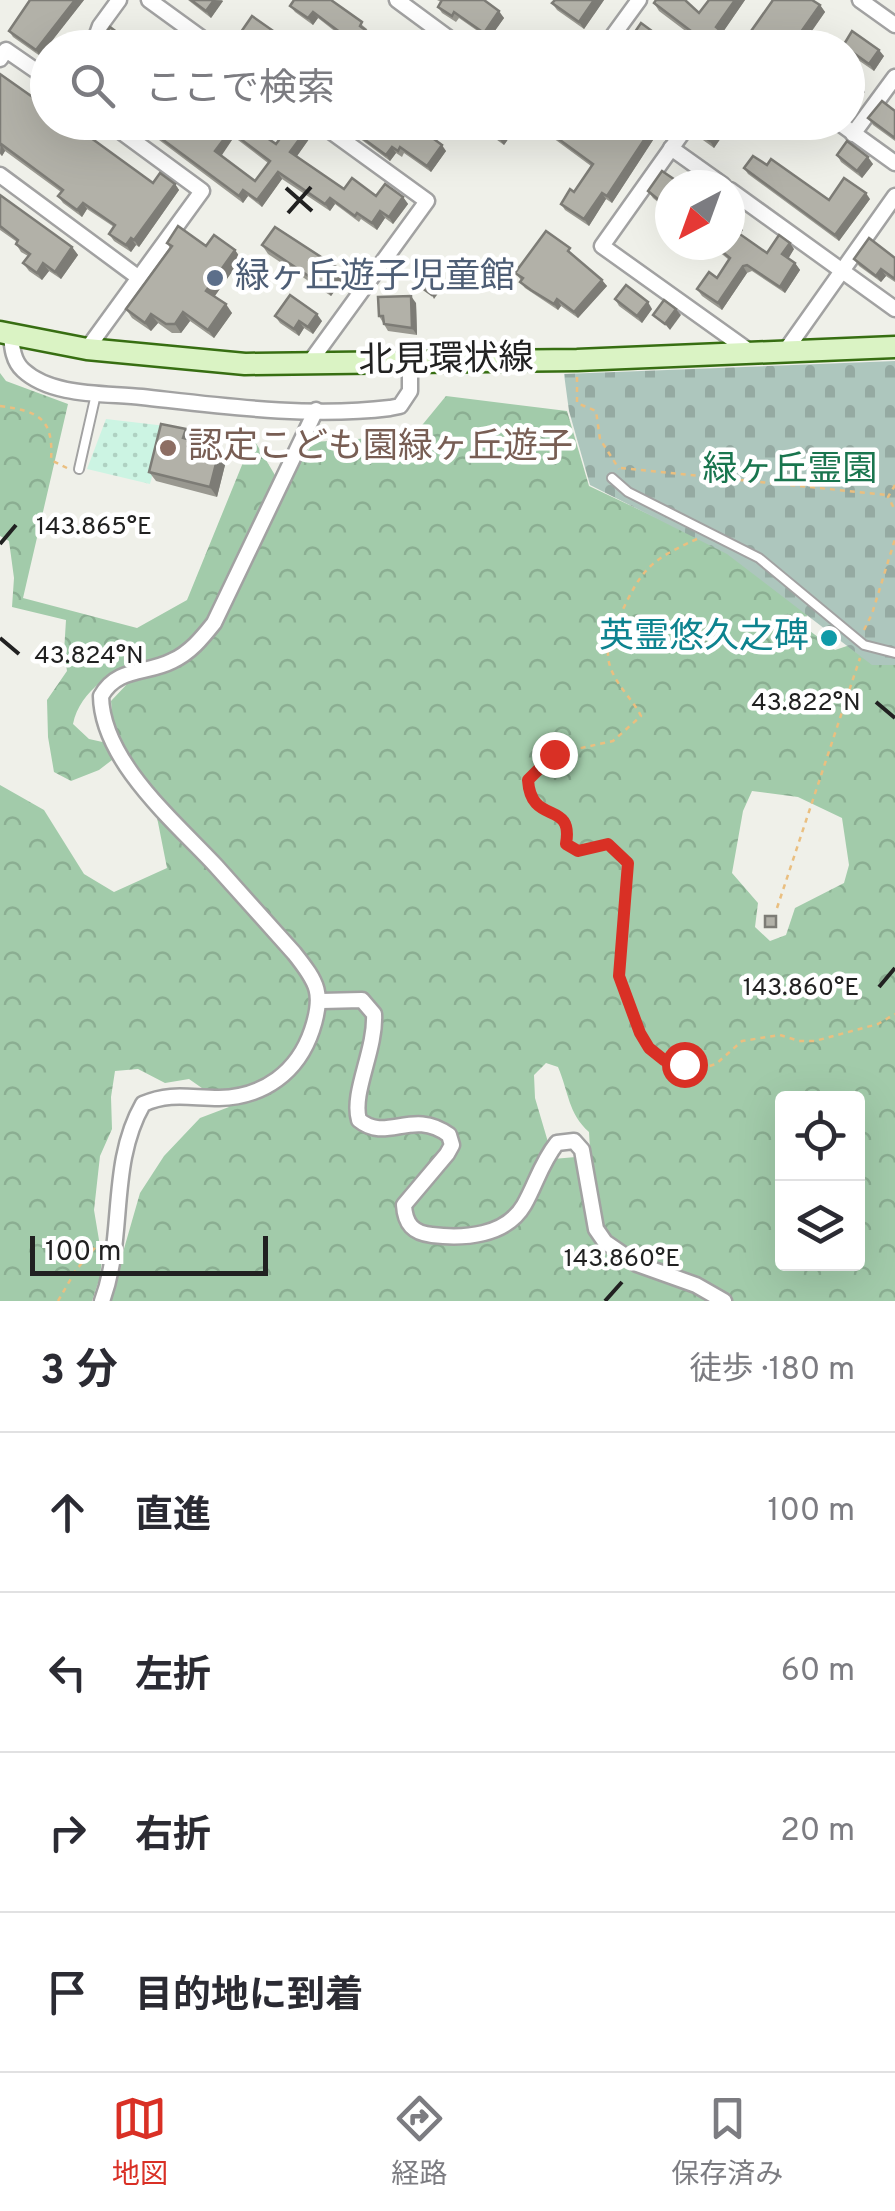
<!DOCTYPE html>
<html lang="ja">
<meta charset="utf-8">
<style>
:root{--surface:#fff;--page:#f7f7f7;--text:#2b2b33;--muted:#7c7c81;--line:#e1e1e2;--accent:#d93025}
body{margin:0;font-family:Overpass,"Noto Sans JP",sans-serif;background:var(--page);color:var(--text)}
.controls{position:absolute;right:30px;bottom:30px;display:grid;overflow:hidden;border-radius:10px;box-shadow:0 10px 40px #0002}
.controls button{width:90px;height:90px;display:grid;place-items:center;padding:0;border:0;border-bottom:2px solid var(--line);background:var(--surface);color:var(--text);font:50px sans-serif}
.compass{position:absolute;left:655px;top:170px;width:90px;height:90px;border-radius:50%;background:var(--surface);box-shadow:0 10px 40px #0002;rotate:221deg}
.scale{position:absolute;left:30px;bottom:25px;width:238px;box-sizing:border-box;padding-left:10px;border:5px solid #212121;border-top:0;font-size:28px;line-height:35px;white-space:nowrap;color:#212121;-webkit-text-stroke:8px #fff;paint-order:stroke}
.stop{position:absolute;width:30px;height:30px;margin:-22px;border:8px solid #d93025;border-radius:50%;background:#fff}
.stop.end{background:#d93025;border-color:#fff;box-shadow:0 2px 10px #0008}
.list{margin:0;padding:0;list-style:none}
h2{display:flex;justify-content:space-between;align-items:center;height:130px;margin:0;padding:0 40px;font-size:42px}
h2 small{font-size:32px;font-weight:400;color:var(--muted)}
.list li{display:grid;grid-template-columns:65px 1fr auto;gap:30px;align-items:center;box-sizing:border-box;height:160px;padding:0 40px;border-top:2px solid var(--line)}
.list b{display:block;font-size:38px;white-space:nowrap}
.list em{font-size:32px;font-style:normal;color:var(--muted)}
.icon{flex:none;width:55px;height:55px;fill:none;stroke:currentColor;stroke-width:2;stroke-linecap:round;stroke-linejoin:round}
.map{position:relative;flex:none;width:895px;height:1301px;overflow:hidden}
.search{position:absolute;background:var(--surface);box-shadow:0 10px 40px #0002;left:30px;right:30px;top:30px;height:110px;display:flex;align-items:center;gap:25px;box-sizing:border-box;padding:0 35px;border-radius:55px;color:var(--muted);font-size:38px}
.sheet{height:770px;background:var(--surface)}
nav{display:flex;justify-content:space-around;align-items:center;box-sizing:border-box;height:140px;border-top:2px solid var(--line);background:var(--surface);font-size:28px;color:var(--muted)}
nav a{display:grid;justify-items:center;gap:5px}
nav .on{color:var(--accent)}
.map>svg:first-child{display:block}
.forest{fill:url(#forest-crowns);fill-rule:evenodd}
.cemetery{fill:url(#cemetery-stones)}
.park{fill:url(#park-dots)}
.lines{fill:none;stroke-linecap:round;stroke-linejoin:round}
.service-casing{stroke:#a2a2a2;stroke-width:12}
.minor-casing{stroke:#a2a2a2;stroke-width:19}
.secondary-casing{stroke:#376e12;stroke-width:25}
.path{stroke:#eabf80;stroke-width:2.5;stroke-dasharray:5 5;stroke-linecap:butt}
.service{stroke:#fff;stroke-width:8}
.minor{stroke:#fff;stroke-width:14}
.secondary{stroke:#daf3c4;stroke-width:20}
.wall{fill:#999890;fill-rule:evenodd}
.shaded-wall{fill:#7d7c76}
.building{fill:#b2b1a8;stroke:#7d7c76;stroke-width:2.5;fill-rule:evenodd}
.route{stroke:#d93025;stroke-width:12}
.ticks{fill:none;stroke:#212121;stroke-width:4}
.service-dot{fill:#5c6f8a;stroke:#fff;stroke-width:4}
.education-dot{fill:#8d6e63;stroke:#fff;stroke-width:4}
.culture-dot{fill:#0f9aa8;stroke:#fff;stroke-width:4}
.labels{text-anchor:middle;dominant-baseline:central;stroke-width:9;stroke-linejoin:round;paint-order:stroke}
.service-label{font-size:35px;fill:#4e5e75;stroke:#fff;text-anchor:start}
.street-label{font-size:35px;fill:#212121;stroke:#fff}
.education-label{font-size:35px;fill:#785e54;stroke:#fff;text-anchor:start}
.park-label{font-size:35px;fill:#19754e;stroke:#fff}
.culture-label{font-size:35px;fill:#0d838f;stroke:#fff;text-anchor:end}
.ticks-label{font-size:25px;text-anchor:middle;fill:#212121;stroke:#fff;stroke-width:9;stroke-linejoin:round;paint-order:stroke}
</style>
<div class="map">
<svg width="895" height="1301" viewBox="0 0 895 1301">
<defs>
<pattern id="forest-crowns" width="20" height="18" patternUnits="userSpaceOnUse" patternTransform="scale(2.5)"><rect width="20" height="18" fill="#a2cbaa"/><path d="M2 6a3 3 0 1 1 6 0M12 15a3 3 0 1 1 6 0" fill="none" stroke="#8bae92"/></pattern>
<pattern id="cemetery-stones" width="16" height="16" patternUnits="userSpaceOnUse" patternTransform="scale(2.5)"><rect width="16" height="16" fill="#adc6bd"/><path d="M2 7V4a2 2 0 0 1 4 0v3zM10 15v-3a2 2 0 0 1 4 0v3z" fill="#95aaa2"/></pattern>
<pattern id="park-dots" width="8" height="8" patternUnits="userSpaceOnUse" patternTransform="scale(2.5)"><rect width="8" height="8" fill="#ccf4e3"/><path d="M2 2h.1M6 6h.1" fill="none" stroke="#afd1c2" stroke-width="1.8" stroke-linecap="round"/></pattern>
</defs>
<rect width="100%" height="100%" fill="#eff0e9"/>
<path class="forest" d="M0,373L6,381L68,404L23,598L137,628L187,600L253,438L282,487L314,442L414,435L446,396L567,411L589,486L727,551L807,614L806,628L835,650L850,645L895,661V1301H109L140,1193L164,1156L200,1118L229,1107L189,1079L165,1083L138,1069L115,1071L111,1097L112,1129L100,1156L94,1210L102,1258L100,1277L92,1301H0V785L44,810L84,874L114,892L167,868L152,792L126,776L112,760L99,770L71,781L54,772L48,737L47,700L67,671L64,652L66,620L12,607L14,578L9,541L0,536ZM147,662L155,674L129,682L111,701L113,726L107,743L89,739L73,724C80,690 115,668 147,662ZM752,791L798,797L842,818L849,865L844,883L795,908L786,935L770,941L755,927L758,903L732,873L743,811ZM546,1063L558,1067C569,1093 568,1113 589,1132L590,1149L576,1157L553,1159L535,1098L534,1075ZM782,1098H858V1264H782Z"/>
<path class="cemetery" d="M895,361V665H872L727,554L590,485L569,411L564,374Z"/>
<path class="park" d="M106,419L166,426L150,484L87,469Z"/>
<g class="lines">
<defs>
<g id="service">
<path d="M79,469L96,394"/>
<path d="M612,478L628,492L759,558L864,645L895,653"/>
</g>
<g id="minor">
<path d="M149,0L215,48"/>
<path d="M397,0L462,48"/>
<path d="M860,0L895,25"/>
<path d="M92,48L100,26L119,0"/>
<path d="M604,48L639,0"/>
<path d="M0,59L6,50L48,79"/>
<path d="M690,122L602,246L749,351"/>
<path d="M838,122L895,163"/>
<path d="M853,134L895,77"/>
<path d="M671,148L723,185"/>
<path d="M0,175L139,278"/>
<path d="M730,190L895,309"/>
<path d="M11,335C12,347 13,361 23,370C52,397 106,393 142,397C223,406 309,418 390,408L400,406L410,391V364"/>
<path d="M87,349L202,191L108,122"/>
<path d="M786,350L895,196"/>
<path d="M310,362L427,201L318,122"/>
<path d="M321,1001L362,1000L374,1014C376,1050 351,1093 359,1120C387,1143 412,1108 449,1135L452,1145L447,1154L404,1205C405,1224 413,1233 432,1235C464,1239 506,1236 524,1205C536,1184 541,1163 557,1143L574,1141L582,1150L596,1229L605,1242L637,1264L696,1285L724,1301"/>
<path d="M102,1301C126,1237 108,1165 143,1104C170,1092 190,1098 219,1098C264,1097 298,1072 312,1030C324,994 318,983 294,953C268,924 242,895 216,866C175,822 102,761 101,696C117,667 147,674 172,661C190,653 202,638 214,623L316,410"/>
</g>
<path id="secondary" d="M0,332L87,349L245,364L577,360L895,347"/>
</defs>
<use href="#service" class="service-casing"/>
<use href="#minor" class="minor-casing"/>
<use href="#secondary" class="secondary-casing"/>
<g class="path">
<path d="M577,377V403L596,411L600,439L619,469"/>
<path d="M0,406C38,411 54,418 51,460L67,468"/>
<path d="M621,468L888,495"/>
<path d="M895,485L888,497L895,510"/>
<path d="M697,539C648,561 641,570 619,618C614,630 607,642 608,655C609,679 631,696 641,716L613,741L554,754L528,780C531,827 574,799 566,844L578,851L608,845L628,863L619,976L640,1033L649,1048L664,1061L703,1068L716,1064L742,1041L780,1035L799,1041H815L878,1024L895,1014"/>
<path d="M864,630L872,614L895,539"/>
<path d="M777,908L860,658"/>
<path d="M58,1301L76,1270L99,1243"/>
</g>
<use href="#service" class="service"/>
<use href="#minor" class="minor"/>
<use href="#secondary" class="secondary"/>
</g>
<g class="wall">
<path d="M30,0H84L40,56L13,37L9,31Z"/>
<path d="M188,0H222L223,1L211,18Z"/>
<path d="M437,0H484L504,18L489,39L459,18L456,22L442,13L438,7L441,2Z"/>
<path d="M604,0L584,29L557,10L552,3Z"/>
<path d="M709,0H745L722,33L728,40L722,48H708L659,11L654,3L699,13Z"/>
<path d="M771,0H812L820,5L825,12L803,44L808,48H763L754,41L749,34L772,1Z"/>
<path d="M336,4L367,29L366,30L390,48H356L318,18L313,25L295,12L290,6Z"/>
<path d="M241,32L289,42L292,48H258L246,38Z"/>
<path d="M848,48L884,56L874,71L848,53Z"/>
<path d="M0,74L153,183L175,184L179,190L139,247L136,245L131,252L114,241L109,234L114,227L87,209L82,217L63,203L58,196L61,192L5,151L2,156L0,154Z"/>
<path d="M895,111V141L873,125L868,118Z"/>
<path d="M135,122H176L195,137L205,122L276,144L309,126L314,132L296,157L344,189L376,196L403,197L408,204L393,224L385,218L377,230L361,219L359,222L335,204L330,211L282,179L262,207L248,196L243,203ZM234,137L268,163L255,181L221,155Z"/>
<path d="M472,122H507L514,131L504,145Z"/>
<path d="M669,122L658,139L655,137L612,203L606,199L589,226L565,210L561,204L574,192L591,166L553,138L549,132L570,127Z"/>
<path d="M695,122H720L719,124L725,132L714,148L696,135L691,128Z"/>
<path d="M350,129L420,135L446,151L431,172L404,153L402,157L396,153L390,161L355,135Z"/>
<path d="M837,155L873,164L862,178L841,162Z"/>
<path d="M767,165L829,200L870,199L839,241L748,174L744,168Z"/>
<path d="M670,185V212L653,198L648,191Z"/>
<path d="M0,195L72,247L78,255L61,279L49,271L42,280L29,271L23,263L28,256L21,252L16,244L17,242L0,230Z"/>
<path d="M738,223L743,230L740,234L767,253L794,249L788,258L795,263L800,270L785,293L752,271L747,273L722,310L702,296L697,289L717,278L729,260L711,245H730Z"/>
<path d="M167,243L235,250L241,259L214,297L232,313L214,338L190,321L181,333H172L158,323L151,331L132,318L126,309L170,248Z"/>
<path d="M262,245L344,278L331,296L268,254Z"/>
<path d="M574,255L607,286L578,318L561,306L558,310L525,288L520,282L521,280L515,273Z"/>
<path d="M895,258V282L886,276L881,282L859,266L854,259Z"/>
<path d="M615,299L652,309L642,323L619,306Z"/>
<path d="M416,303L417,335L388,331L379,316Z"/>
<path d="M275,316L322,321L313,334L304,328L299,336L280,323Z"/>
<path d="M186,429L192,440L227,457L217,497L156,481L149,472Z"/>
</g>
<g class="shaded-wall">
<path d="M75,0H84L40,56L36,50Z"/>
<path d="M214,0L223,1L211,18L206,11Z"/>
<path d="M594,0H604L584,29L579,22Z"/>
<path d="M735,0H745L721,35L716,27Z"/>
<path d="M820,5L825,12L801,46L796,39Z"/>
<path d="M499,11L504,18L489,39L484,33Z"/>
<path d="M313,12L318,18L313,25L308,18Z"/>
<path d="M723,33L728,40L722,48H712Z"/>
<path d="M879,50L884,56L874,71L869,64Z"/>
<path d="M860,84L865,92L855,105L850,98Z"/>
<path d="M660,122H669L658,139L653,133Z"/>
<path d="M510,124L514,131L504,145L499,139Z"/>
<path d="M721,125L725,132L714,148L710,141Z"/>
<path d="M309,126L314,132L295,159L290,152Z"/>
<path d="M230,131L234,137L220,158L215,151Z"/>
<path d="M650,131L655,137L612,203L607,196Z"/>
<path d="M1,144L5,151L2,156L0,153Z"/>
<path d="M442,145L446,151L431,172L427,166Z"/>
<path d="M392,147L396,153L390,161L386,155Z"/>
<path d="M868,157L873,164L862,178L857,171Z"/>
<path d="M278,172L282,179L262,207L257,200Z"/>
<path d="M175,184L179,190L139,247L134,240Z"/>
<path d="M243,190L248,196L243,203L239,196Z"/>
<path d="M602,193L606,199L589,226L584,219Z"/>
<path d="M866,193L870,199L839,241L835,235Z"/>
<path d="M403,197L408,204L393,224L389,217Z"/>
<path d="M330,198L335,204L330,211L325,204Z"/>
<path d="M83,203L87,209L82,217L77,210Z"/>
<path d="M380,211L385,218L377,230L372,223Z"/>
<path d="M738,223L743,230L739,236L734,230Z"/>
<path d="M131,238L136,245L131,252L126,245Z"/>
<path d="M790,243L794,249L787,261L782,254Z"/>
<path d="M72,247L78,255L61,279L55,272Z"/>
<path d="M235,250L241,259L212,300L206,291Z"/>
<path d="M43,263L49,271L42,280L37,273Z"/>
<path d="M795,263L800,270L785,293L780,287Z"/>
<path d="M743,266L747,273L722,310L718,303Z"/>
<path d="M338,268L344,278L331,296L325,287Z"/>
<path d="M881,269L886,276L881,282L876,276Z"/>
<path d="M602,280L607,286L578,318L574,312Z"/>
<path d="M440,285L442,288L434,299L432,295Z"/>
<path d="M411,296L416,303L417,335L412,328Z"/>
<path d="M557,299L561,306L558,310L554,304Z"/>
<path d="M648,302L652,309L642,323L637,316Z"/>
<path d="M226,304L232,313L214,338L208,330Z"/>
<path d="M676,309L681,315L670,330L665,324Z"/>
<path d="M183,312L190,321L181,333L175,324Z"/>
<path d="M151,314L158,323L151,331L145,323Z"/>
<path d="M317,314L322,321L313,334L308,327Z"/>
<path d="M299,321L304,328L299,336L294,329Z"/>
<path d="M186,429L192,439L190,448L183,438Z"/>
<path d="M220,448L227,457L217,497L210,487Z"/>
</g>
<g class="building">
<path d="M30,0H75L36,50L9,31Z"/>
<path d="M191,0H214L206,11Z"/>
<path d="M294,0H331L362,22L360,26L390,48H361L313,12L308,18L290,6Z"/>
<path d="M442,0H484L499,11L484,33L454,12L452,16L438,7Z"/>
<path d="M555,0H594L579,22L552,3Z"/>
<path d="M656,0H685L699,13L709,0H735L716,27L723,33L712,47L654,3Z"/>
<path d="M773,0H812L820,5L796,39L808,48H769L749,34Z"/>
<path d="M252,16L289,42L285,48H259L260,46L241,32Z"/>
<path d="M641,23L675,48H624Z"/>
<path d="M110,27L138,48H96Z"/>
<path d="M852,31L879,50L869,64L848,49V48L843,46Z"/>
<path d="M525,34L543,48H514Z"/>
<path d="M0,74L48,108V122H69L153,183L160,173L175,184L134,240L131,238L126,245L109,234L115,225L83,203L77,210L58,196L63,190L1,144L0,145Z"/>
<path d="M848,75L860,84L850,98L848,96Z"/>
<path d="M882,101L895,111V138L868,118Z"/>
<path d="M139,122H174L195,137L205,122H244L276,144L292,122H305L309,126L290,152L344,189L352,178L376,196L385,184L403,197L389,217L380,211L372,223L357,213L355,216L330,198L325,204L278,172L257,200L243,190L239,196ZM230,131L270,161L255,181L215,151Z"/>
<path d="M355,122H401L420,135L423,131L442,145L427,166L400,147L398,151L392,147L386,155L350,129Z"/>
<path d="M476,122H507L510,124L499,139Z"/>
<path d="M555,122H564L570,127L574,122H660L653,133L650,131L607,196L602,193L584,219L561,204L570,189L574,192L593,164L549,132Z"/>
<path d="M695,122H716L721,125L710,141L691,128Z"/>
<path d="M847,141L868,157L857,171L837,155Z"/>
<path d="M753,156L767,165L771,159L829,200L844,178L866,193L835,235L744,168Z"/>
<path d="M662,171L681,184L680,185H670V209L648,191Z"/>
<path d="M0,195L72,247L55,272L43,263L37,273L23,263L30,254L16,244L18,240L0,226Z"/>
<path d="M730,217L738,223L734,230L767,253L779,235L790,243L782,254L795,263L780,287L747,265L743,266L718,303L697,289L709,272L717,278L730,258L714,245H730Z"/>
<path d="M178,226L206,246L214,235L235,250L206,291L226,304L208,330L183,312L175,324H166L151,314L145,323L126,309L172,246L167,243Z"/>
<path d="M275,227L338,268L325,287L262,245Z"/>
<path d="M546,231L570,248L568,251L602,280L574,312L557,299L554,304L531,290L520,282L523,278L515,273Z"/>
<path d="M869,238L895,258V279L881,269L876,276L854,259Z"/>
<path d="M430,277L440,285L432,295L422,288Z"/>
<path d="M626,285L648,302L637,316L615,299Z"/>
<path d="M290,295L317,314L308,327L299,321L294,329L275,316Z"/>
<path d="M411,296L412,328L384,324L383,316H379L378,297Z"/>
<path d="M664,300L676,309L665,324L653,315Z"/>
<path d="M161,424L186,429L183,438L220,448L210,487L149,472Z"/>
<rect x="765" y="916" width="11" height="11"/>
</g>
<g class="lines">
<path class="route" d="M554,754L528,780C531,827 574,799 566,844L578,851L608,844L628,863L619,976L640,1033L649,1048L664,1060L684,1064"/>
</g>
<path class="ticks" d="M286,188L312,211M288,213L311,187M0,544L16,525M0,638L19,654M876,702L895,718M879,987L895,968M605,1301L622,1282"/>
<circle class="service-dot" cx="215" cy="278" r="10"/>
<circle class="education-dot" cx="168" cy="448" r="10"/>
<circle class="culture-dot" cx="829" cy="638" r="10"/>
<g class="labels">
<g class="service-label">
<text x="235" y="278">緑ヶ丘遊子児童館</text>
</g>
<g class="street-label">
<text transform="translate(446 361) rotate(-1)">北見環状線</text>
</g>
<g class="education-label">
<text x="188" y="448">認定こども園緑ヶ丘遊子</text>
</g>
<g class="park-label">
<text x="790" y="471">緑ヶ丘霊園</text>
</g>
<g class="culture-label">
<text x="809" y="638">英霊悠久之碑</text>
</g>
</g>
<g class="ticks-label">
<text x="94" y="534">143.865°E</text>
<text x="89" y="663">43.824°N</text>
<text x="806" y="710">43.822°N</text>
<text x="801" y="995">143.860°E</text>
<text x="622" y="1266">143.860°E</text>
</g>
</svg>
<div class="controls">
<button><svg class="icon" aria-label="locate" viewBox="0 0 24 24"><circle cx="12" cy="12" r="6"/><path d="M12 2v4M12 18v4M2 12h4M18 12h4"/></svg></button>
<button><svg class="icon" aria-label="layers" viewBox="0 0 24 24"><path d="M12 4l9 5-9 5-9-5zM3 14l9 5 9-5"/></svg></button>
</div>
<svg class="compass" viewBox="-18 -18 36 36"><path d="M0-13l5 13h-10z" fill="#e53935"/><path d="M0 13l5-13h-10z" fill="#7c7c81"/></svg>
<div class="scale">100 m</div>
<div class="stop" style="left:684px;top:1064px"></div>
<div class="stop end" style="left:554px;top:754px"></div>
<div class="search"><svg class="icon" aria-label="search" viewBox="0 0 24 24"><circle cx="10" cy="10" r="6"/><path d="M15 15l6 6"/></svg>ここで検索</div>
</div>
<section class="sheet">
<h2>3 分<small>徒歩 · 180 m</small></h2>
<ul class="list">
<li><svg class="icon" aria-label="ahead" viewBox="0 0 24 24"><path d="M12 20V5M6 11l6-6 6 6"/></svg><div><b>直進</b></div><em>100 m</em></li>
<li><svg class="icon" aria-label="left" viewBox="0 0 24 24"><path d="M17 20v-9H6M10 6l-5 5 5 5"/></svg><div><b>左折</b></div><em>60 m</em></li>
<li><svg class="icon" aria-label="right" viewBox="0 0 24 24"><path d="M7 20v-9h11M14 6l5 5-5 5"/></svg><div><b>右折</b></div><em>20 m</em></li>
<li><svg class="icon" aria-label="arrive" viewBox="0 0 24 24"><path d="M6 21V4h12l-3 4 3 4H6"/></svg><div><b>目的地に到着</b></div></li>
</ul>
</section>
<nav>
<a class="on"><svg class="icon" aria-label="map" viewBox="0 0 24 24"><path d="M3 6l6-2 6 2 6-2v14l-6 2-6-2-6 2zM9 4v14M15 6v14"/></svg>地図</a>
<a><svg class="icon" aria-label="directions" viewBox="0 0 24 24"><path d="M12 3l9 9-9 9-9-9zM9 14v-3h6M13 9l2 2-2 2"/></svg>経路</a>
<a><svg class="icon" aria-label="saved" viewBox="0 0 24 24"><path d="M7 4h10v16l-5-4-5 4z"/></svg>保存済み</a>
</nav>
